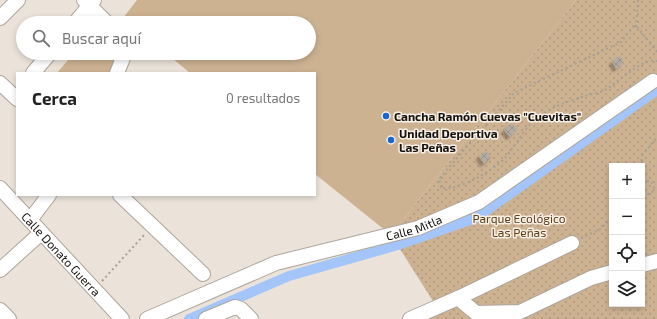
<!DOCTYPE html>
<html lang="es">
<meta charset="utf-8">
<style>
:root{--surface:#fff;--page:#f2f2f2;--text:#222;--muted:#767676;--line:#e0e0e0}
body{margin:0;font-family:"Exo 2",sans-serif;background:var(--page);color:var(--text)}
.controls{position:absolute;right:12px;bottom:12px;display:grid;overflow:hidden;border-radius:0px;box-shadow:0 2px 6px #0003}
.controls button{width:36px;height:36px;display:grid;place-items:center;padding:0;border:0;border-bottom:1px solid var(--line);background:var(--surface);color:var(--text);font:20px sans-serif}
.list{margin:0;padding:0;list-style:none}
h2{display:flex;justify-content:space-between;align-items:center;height:52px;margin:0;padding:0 16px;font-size:17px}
h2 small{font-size:13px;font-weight:400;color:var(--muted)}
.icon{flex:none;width:22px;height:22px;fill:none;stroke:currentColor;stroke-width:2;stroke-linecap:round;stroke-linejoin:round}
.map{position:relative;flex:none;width:657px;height:319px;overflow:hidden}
.search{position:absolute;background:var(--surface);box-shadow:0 2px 6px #0003;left:16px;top:16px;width:300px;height:44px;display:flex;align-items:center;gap:10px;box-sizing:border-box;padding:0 14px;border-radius:22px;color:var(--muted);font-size:15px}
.panel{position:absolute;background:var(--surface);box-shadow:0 2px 6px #0003;left:16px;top:72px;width:300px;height:124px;border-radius:0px}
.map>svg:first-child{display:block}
.grass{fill:url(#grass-dots);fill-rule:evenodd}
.garden{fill:#cdb292}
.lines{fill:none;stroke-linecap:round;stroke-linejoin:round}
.canal{stroke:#a3c5fa;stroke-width:10}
.building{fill:url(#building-cross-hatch);filter:url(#shadow)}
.minor-casing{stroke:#ada59c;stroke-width:16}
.path{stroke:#a59f97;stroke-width:2;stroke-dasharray:2 3;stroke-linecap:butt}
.minor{stroke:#fff;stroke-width:14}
.poi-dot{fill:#1966d0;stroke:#f8f0e6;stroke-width:1.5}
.labels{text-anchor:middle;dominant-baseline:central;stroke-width:3;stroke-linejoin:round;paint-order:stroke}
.poi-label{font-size:12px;font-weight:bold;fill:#13100d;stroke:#f8f0e6;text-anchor:start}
.park-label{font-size:12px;fill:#5d4019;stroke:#f8f0e6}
.street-label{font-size:12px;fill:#13100d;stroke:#f8f0e6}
</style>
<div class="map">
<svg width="657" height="319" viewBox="0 0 657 319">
<defs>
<pattern id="grass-dots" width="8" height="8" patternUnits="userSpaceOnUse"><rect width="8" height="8" fill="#cdb292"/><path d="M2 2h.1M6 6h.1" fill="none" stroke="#af987d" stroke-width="1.8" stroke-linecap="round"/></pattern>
<pattern id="building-cross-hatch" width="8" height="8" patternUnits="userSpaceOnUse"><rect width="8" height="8" fill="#b4aca3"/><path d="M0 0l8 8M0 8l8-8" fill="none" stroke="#9a938b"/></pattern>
<filter id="shadow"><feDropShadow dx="-3.5" dy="3.5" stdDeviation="1" flood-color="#0004"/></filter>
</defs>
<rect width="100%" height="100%" fill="#ebe3d9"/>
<path class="grass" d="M576,0H657V319H427L438,309L391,235ZM612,166H642V304H612Z"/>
<g class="garden">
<path d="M137,0H576L391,235L315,174V73H190L166,53H309V23H128L123,18Z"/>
<path d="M74,53H125L117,73H57Z"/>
</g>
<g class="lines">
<path class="canal" d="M189,319L289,276L398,245L476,218L657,90"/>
</g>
<g class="building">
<path d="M620,56L624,63L616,69L612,61Z"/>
<path d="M511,123L518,129L510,137L504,130Z"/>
<path d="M486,151L491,158L484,164L479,156Z"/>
</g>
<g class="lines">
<defs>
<g id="minor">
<path d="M84,0L107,23"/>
<path d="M0,18L18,0"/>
<path d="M75,23L94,0"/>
<path d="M33,73L50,53"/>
<path d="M117,73L125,53"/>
<path d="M0,83L17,99"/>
<path id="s1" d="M0,188L122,319"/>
<path d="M120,195L203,274"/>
<path d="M30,220L49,195"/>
<path d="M642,265L657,261"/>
<path d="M0,270L41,233"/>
<path d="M458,298L476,313L520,312L591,278L612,272"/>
<path d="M0,310L9,319"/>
<path id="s2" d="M147,319L276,263L418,228L479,202L653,81"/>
<path d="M206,319L235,307L241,309L251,319"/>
<path d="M410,319L458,298L572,243"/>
</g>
</defs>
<use href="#minor" class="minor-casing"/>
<g class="path">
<path d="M636,27L638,0"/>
<path d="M657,52L638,28L634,26L621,42L514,93L439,179L441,188C458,191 493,171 505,158C517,144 524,127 540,116C552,106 570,101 585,96C591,94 599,93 605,90C618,82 642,58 657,61"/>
<path d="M641,166L642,156L657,137"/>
<path d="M642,181H651L654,188L651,194H642"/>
<path d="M581,238L599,230L612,218"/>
<path d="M102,281L145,234"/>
</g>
<use href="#minor" class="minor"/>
</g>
<g class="poi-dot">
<circle cx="386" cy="116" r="4"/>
<circle cx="391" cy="140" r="4"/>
</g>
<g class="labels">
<g class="poi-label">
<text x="394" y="116">Cancha Ramón Cuevas "Cuevitas"</text>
<text x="399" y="133">Unidad Deportiva<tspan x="399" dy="14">Las Peñas</tspan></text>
</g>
<g class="park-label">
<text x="519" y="218">Parque Ecológico<tspan x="519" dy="14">Las Peñas</tspan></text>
</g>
<g class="street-label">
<text stroke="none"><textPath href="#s2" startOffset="283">Calle Mitla</textPath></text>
<text stroke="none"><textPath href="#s1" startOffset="90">Calle Donato Guerra</textPath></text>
</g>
</g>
</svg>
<div class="controls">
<button>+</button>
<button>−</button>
<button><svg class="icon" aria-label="locate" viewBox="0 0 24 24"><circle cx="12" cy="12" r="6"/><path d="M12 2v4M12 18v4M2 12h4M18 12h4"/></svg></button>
<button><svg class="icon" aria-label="layers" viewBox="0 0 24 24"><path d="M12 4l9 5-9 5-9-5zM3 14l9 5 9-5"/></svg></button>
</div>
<div class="search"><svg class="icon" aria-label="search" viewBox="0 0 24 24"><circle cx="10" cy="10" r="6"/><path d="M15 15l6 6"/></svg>Buscar aquí</div>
<section class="panel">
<h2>Cerca<small>0 resultados</small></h2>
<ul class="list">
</ul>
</section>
</div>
